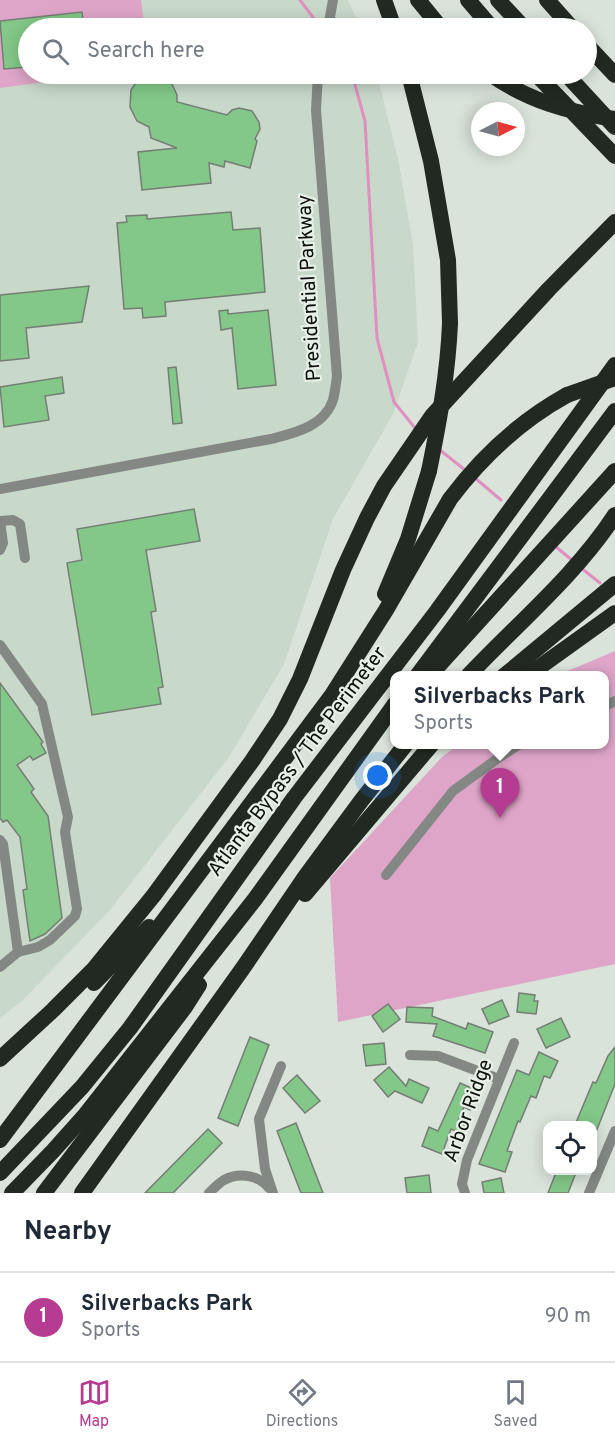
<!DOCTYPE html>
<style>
:root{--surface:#fff;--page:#f6f6f7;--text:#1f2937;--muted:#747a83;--line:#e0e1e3;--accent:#b53c90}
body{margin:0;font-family:Overpass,sans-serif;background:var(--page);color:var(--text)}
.controls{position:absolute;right:18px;bottom:18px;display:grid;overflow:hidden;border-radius:12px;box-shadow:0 3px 15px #0003}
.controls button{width:54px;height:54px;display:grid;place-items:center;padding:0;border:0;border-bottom:2px solid var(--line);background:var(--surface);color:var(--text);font:30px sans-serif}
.compass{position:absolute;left:471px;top:102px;width:54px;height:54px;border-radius:50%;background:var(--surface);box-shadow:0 3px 15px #0003;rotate:84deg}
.you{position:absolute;left:378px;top:776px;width:21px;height:21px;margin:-15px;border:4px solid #fff;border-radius:50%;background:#1a73e8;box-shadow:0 0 0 9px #1a73e833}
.badge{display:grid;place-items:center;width:39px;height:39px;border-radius:50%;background:var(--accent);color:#fff;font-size:20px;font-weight:700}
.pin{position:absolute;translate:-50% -50px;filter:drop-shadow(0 2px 3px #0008)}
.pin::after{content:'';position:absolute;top:32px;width:21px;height:18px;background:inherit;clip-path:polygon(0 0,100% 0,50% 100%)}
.popup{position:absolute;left:390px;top:671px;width:219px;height:78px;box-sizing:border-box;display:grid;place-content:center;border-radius:12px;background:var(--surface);filter:drop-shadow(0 2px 4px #0005);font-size:20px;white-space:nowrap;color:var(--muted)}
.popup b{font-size:22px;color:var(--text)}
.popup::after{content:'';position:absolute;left:50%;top:100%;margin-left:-12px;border:12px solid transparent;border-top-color:var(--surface)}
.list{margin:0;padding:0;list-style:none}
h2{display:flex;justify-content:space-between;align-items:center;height:78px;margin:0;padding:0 24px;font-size:26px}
h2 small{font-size:20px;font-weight:400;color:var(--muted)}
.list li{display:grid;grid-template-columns:39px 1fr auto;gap:18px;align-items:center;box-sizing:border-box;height:90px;padding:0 24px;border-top:2px solid var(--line)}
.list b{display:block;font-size:22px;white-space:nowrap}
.list p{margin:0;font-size:20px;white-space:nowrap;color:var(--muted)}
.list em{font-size:20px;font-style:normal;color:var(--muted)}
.icon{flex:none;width:33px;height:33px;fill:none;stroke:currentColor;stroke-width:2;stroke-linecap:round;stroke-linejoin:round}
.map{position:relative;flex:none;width:615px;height:1193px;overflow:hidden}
.search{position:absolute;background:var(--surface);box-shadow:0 3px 15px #0003;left:18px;right:18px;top:18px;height:66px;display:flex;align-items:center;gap:15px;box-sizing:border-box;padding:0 21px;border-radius:33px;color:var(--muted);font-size:22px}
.sheet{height:168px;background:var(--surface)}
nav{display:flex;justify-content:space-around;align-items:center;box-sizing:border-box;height:84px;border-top:2px solid var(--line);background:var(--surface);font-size:16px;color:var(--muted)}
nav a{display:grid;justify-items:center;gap:3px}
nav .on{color:var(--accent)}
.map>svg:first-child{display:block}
.built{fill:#c8d8c9}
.green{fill:#dea5c8}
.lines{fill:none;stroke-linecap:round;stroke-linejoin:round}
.stream{stroke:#df90c1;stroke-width:3}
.building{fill:#83c888;stroke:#757d75;stroke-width:1.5}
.minor{stroke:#848884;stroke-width:10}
.highway{stroke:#222922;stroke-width:16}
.highway-bridge{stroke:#222922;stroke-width:16}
.labels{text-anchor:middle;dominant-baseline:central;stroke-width:4.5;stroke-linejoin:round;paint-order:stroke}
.street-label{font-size:20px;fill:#0c0f0c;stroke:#e7f0e7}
</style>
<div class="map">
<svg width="615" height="1193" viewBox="0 0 615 1193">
<rect width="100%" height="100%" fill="#d9e3da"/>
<path class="built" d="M0,0H348L361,28H28V74H377L398,159L413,245L418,342L393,414L333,519L284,664L229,757L110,910L22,1001L0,1018Z"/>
<g class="green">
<path d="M0,0H141L145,28H28V74H85L83,77L0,88Z"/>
<path d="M615,651V964L338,1022L330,878L442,757L458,745L605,744V676L558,675Z"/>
</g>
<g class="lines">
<g class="stream">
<path d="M300,0L321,28"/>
<path d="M352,74L365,121L377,338L394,402L415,428"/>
<path d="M440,450L465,470"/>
<path d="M475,478L501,500"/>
<path d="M555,546L573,561"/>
<path d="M580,567L600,583"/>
</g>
</g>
<g class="building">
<path d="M82,12L84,28H28V67L4,69L0,21Z"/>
<path d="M147,75L160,76L172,84L177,95V102L227,115L232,110L239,108L252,111L259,122L260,129L255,139L257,141L250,168L225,161L224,167L209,163L211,183L142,190L138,152L177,148L151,138L149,127L137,121L130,107L131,90L139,78Z"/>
<path d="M231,212L233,230L260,228L265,292L165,302L166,316L143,318L142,308L124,309L117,223L127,222L126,216L147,215V219Z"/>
<path d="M89,286L82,322L26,328L29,358L0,361V295Z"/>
<path d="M228,310V314L268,310L276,385L238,389L232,328L221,330L219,311Z"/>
<path d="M176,367L182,423L173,424L168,368Z"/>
<path d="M62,377L64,393L45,396L49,420L4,427L0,387Z"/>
<path d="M194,509L200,541L146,550L156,611L151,612L163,687L158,688L161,704L92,715L67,563L82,560L77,529Z"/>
<path d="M0,683L43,742L41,744L46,753L33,760L30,756L17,765L34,789L31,792L48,816L62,918L45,934L30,941L23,890L27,889L20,837L7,820L3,822L0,818Z"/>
<path d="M519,993L535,995L534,1001H538L536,1014L517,1012Z"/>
<path d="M502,1000L509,1016L489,1024L482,1009Z"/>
<path d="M388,1004L400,1019L383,1032L372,1016Z"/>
<path d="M407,1007L433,1008L432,1016L466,1029L468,1023L493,1032L485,1053L433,1036L437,1024L406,1022Z"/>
<path d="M561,1018L570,1037L546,1048L537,1029Z"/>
<path d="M250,1037L269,1045L238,1126L218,1118Z"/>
<path d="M384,1043L386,1064L366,1066L363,1045Z"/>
<path d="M615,1047V1084L592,1142V1125H575L593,1082L596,1083L608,1056Z"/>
<path d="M539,1052L558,1061L550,1078L544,1076L536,1098L531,1096L520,1122L518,1121L507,1151L512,1152L505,1172L479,1164L517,1070L529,1075Z"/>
<path d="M389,1067L406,1086L409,1079L429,1088L422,1103L395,1091L388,1097L374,1080Z"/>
<path d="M297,1075L320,1101L305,1113L283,1088Z"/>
<path d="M460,1083L478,1091L470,1110L464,1107L458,1121L465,1124L461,1133L451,1129L442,1154L422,1146L429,1127L438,1131Z"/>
<path d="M296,1123L323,1193H301L277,1131Z"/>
<path d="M208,1129L222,1143L173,1193H145Z"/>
<path d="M557,1170H577L568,1193H548Z"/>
<path d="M429,1175L431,1193H407L405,1178Z"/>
<path d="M501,1178L504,1193H484L482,1182Z"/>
</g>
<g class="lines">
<g class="minor">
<path d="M328,28L333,0"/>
<path d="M0,489L271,439C294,433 324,427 333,400C335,392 336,383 337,376L316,110L318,74"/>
<path d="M0,521L13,520L20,524L25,558"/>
<path d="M0,522L3,543L0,550"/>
<path d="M0,645L42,704L68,817L65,832L77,909L75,916L50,940L38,947L18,952L0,967"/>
<path d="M605,706L615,701"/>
<path d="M0,840L3,844L18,952"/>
<path d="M386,875L453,791L501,756L520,744"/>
<path d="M410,1055L438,1056L499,1079"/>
<path d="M209,1193C213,1189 219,1183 224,1180C239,1172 259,1175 269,1188"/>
<path d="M273,1193L265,1169L259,1119L281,1066"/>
<path d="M465,1193L462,1184L467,1160L514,1043"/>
<path d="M589,1193L615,1131"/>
</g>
<g class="highway">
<path d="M384,0L394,28"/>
<path d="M418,0L441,28"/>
<path d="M468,0L492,28"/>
<path d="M498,0L524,28"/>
<path d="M547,0L572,28"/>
<path d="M586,44L615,75"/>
<path d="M409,74L431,161L448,260L450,323"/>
<path d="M536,74L615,156"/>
<path d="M566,74L615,127"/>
<path d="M385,594L408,539L429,471"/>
<path d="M417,676L615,411"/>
<path d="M429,676L615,471"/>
<path d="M468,676C518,623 575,576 615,515"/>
<path d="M504,676L615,584"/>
<path d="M527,676L615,613"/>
<path d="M305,894L432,744"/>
<path d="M94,983L149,927"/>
<path d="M0,1059L53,1010L93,970L154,895L252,761L280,719L300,679L343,570L367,518L384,486L432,416L549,289L615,222"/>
<path d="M0,1140L332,695L386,610L450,499C483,455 520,421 567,395"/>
<path d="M0,1173L82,1087L130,1028L294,798L437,611L615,365"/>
<path d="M12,1193L53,1151L86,1114L255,899L395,704"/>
<path d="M44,1193L185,1007L199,985"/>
<path d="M82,1193L243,968L305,877L361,801L406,744"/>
</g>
<g class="highway-bridge">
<path d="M490,74C529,101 568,112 615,119"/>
<path d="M567,395L615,378"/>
<path d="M429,471C439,422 448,373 450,323"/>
</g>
</g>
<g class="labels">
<g class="street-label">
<text transform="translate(310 288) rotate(-93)">Presidential Parkway</text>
<text transform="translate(298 762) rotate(-53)">Atlanta Bypass / The Perimeter</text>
<text transform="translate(469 1111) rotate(-70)">Arbor Ridge</text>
</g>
</g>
</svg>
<div class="controls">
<button><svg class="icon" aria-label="locate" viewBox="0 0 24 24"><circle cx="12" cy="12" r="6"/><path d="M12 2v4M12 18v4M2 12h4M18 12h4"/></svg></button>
</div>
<svg class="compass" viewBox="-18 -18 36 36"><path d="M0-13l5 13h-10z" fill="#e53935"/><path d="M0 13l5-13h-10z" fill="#747a83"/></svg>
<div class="you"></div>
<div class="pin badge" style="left:500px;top:818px">1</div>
<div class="popup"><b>Silverbacks Park</b>Sports</div>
<div class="search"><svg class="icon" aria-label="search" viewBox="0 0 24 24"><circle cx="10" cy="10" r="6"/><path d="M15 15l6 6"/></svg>Search here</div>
</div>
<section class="sheet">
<h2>Nearby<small></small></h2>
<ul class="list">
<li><span class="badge">1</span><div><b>Silverbacks Park</b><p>Sports</p></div><em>90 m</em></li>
</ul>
</section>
<nav>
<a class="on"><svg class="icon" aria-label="map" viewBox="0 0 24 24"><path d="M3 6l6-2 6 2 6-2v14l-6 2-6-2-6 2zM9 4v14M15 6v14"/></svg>Map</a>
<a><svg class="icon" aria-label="directions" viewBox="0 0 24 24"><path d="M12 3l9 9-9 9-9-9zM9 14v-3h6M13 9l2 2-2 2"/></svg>Directions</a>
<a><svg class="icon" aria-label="saved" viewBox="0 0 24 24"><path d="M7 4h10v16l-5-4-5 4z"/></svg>Saved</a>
</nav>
